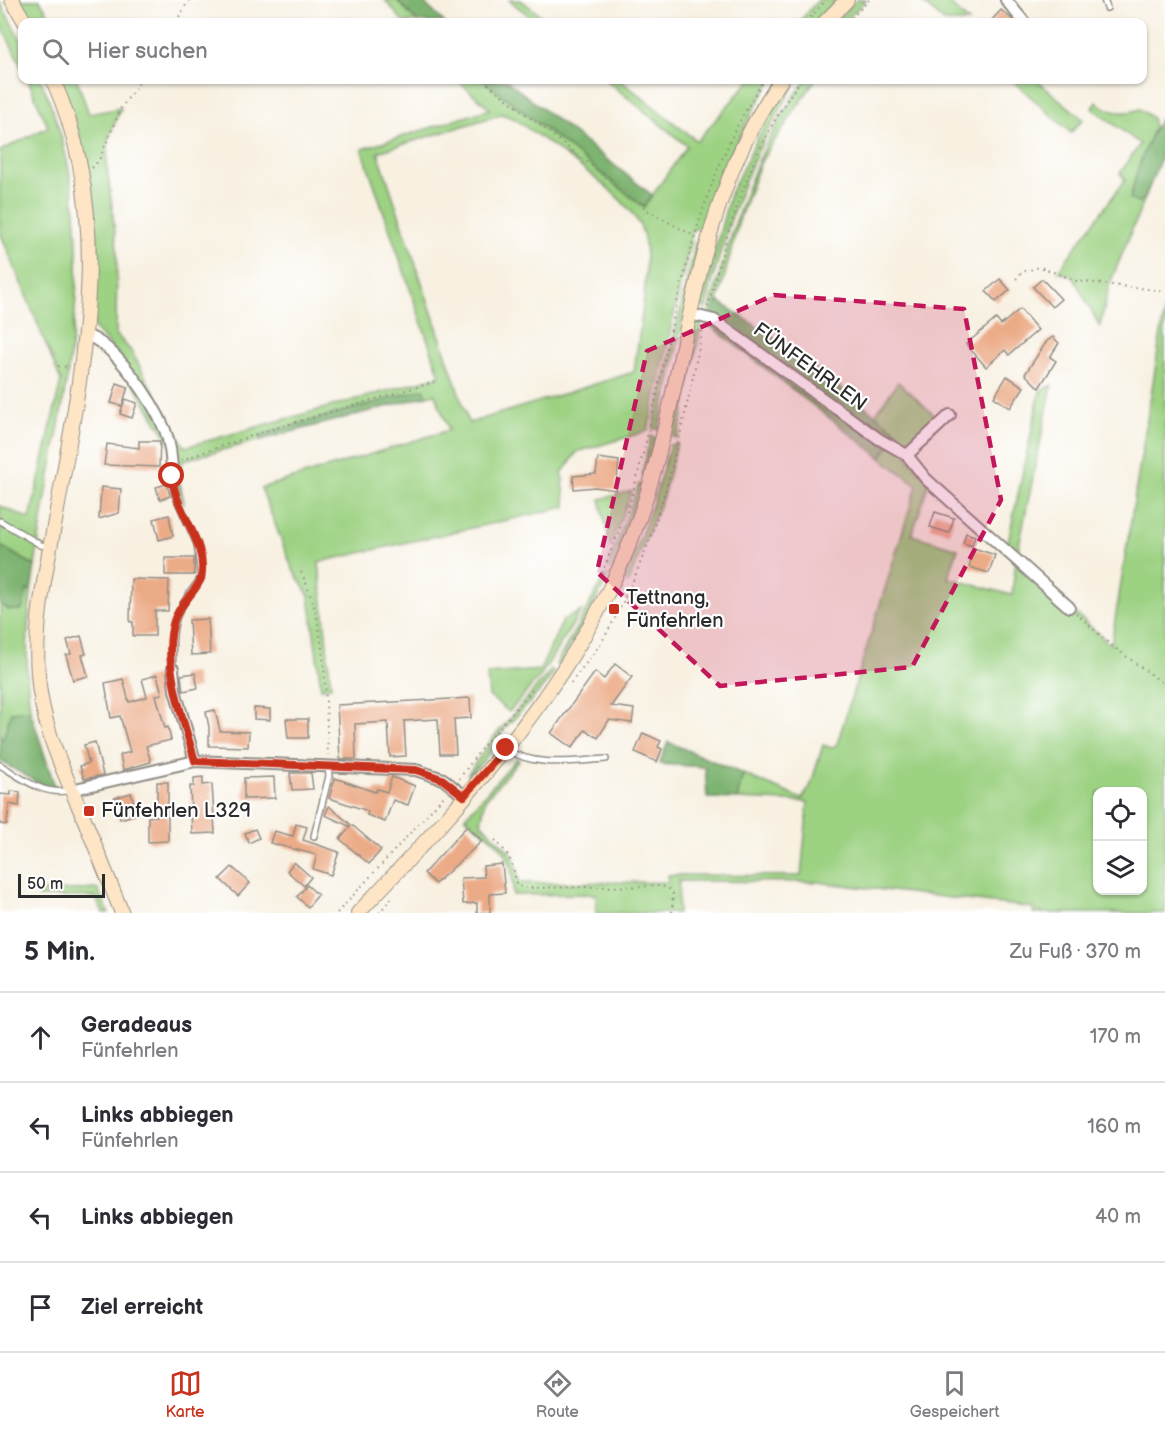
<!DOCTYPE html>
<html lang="de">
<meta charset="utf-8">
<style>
:root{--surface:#fff;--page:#f2f2f3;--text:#2b2b33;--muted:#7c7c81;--line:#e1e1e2;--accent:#c8321e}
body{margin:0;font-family:"Balsamiq Sans",sans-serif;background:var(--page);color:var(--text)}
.controls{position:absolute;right:18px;bottom:18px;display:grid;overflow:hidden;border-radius:12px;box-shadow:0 2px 4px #0004}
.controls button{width:54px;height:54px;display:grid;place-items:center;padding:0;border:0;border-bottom:2px solid var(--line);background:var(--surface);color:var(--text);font:30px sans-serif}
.scale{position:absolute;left:18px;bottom:15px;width:87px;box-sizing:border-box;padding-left:6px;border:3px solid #2b2b2b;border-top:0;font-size:16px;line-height:21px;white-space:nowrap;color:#2b2b2b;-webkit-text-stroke:4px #fff;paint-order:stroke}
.stop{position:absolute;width:18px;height:18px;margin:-14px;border:4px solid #c8321e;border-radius:50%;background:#fff}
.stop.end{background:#c8321e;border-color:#fff;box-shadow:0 2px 6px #0008}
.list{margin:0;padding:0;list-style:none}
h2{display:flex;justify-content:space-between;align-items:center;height:78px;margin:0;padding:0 24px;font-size:26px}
h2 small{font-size:20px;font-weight:400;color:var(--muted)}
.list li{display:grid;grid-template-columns:39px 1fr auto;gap:18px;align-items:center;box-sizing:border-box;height:90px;padding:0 24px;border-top:2px solid var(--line)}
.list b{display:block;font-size:22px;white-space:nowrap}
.list p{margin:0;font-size:20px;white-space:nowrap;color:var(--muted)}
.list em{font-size:20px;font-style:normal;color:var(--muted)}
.icon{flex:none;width:33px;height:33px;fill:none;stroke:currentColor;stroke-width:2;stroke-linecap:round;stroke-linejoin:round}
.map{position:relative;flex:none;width:1165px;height:913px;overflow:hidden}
.search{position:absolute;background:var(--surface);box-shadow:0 2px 4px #0004;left:18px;right:18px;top:18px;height:66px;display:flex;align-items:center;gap:15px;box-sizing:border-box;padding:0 21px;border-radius:12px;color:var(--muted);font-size:22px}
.sheet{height:438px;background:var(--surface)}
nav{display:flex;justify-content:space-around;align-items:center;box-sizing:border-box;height:84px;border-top:2px solid var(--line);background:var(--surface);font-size:16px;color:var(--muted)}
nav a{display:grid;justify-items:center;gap:3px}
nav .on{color:var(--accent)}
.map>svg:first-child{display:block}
.green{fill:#9dd283;stroke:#647e57;stroke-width:1.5;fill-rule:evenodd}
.forest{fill:#7eb471;stroke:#54704e;stroke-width:1.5}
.building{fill:#ecab87}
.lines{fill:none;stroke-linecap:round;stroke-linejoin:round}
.lane-casing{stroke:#928e86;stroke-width:8}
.street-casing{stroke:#928e86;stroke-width:14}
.secondary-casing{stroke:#928e86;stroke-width:16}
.path{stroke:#928e86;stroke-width:2;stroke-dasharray:1.5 4.5;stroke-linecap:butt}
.lane{stroke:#fff;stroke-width:5}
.street{stroke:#fff;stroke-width:10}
.secondary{stroke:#fde5c5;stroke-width:14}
.route{stroke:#c8321e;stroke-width:8}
.marked{fill:#c2185b;fill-opacity:0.2;stroke:#c2185b;stroke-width:4.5;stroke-dasharray:12 8;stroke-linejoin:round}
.poi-dot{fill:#c8321e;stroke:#fff;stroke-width:2}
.labels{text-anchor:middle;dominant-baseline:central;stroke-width:4.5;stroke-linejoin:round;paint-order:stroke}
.street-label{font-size:20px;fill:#2b2b2b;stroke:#fff}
.poi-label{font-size:20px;fill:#2b2b2b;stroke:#fff;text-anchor:start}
</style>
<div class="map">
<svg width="1165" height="913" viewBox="0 0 1165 913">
<rect width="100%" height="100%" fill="#fff"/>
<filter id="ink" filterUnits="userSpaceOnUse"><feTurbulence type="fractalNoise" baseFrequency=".0167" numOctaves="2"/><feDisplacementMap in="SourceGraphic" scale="12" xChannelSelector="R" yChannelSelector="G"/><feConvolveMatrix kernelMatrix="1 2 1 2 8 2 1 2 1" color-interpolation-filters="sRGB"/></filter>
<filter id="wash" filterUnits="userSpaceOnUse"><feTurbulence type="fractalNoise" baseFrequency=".008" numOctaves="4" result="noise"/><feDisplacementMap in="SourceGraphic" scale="24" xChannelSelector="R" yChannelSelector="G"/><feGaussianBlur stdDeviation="1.35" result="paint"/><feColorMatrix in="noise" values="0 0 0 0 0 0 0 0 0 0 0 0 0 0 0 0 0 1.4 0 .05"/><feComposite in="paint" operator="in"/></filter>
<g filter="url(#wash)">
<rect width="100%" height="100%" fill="#f8f1e2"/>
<g class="green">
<path d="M19,0H40L53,22H32Z"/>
<path d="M385,0H397L418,22H403Z"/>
<path d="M509,0H521L549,22H537Z"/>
<path d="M818,0H836L815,22H799Z"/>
<path d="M857,0H866L844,22H835Z"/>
<path d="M919,0H946L969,22H945Z"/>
<path d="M0,2L22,42V68L0,22Z"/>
<path d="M28,80H41C114,245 58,398 35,566L0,546V506L30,519L61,381L0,232V151L48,127Z"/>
<path d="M59,80H77L89,114L121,108L108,140L107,166L117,249L116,334L131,351L185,447L440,376L362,149L490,109L457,80H483L644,207L687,146L606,80H620L697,141L750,80H772C741,125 721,177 703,229H693L648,431L577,452L562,473L566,507L319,562L331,687L321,688L309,596L292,568L261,488L449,430L435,394L427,396L424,390L260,435L261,440L184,460L178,473L184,504L178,485L174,450L109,344L95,330C90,308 98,267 97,242C96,187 81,129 59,80ZM502,114L515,119C546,143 630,195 642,230C653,263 638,336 634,372L469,423L378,152Z"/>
<path d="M791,80H798C749,155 727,222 705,309L701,304L730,194L774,105Z"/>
<path d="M806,80H815L761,161L740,217L718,301L712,313L709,311C732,231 754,147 806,80Z"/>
<path d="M1012,80H1036L1083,119L1071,133Z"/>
<path d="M1096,102C1112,113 1122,115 1140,109L1152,118L1154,127L1134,181L1138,203L1145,198L1109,286L1100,327L1073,277L1058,271L1125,180L1120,173L1140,144L1092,108Z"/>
<path d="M696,241L700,243L659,430L653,429Z"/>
<path d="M1165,307V913H1033L1034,908L817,882L679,881L678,913H596V894L513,895C514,847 499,846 465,817L517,758L519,760L485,800L481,823L513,855L520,883L668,882V875L801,876L808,802L737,799L743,774L802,799L810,787L823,745L832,748L837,744L917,485L881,458L898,432L875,415L898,382L942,422L907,455L929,482L912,535L958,549L948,578L1012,595L1016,560L1006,551L1040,391L1052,385L1016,560L1111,645ZM1098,792H1142V890H1098Z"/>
<path d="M696,321H702L678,438L672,436Z"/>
<path d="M651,436L656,437L646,475L642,474Z"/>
<path d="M677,443L663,496L628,583L624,580L653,503L670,445Z"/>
<path d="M639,484L642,485L612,570L607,568Z"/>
<path d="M632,491L610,547L600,499Z"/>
<path d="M606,574L610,575L559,666L556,664Z"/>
<path d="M28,590L31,591C27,632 25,669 30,710L11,712L3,739L0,738V604L9,610Z"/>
<path d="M581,611L541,675L509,712L489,696L487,674L540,670L563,620Z"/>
<path d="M551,670L554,673C540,693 524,708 508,725C494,742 486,764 467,775L493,738Z"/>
<path d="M98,889L109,913H103L95,897H38V891Z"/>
</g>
<g class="forest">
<path d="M397,0H421L444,22H418Z"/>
<path d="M483,80H506L652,195L644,207Z"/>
<path d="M1165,113V147L1145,198L1138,203L1130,199C1137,170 1146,137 1165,113Z"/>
<path d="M718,301L783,344L898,432L881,458L707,323Z"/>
<path d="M424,389L427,396L261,440L260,435Z"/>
<path d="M0,546L35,566L31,591L27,590L22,610H9L0,604Z"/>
<path d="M30,710L55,787L47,788L0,761V738L3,739L11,712Z"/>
<path d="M668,742L743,774L737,799L707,798L705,767L659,764Z"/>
</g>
<g id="blocks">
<g class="building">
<path d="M1001,10L1013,20L1015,22H990Z"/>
<path d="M1000,279L1010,290L996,302L986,291Z"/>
<path d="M1042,279L1061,299L1052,307L1033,287Z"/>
<path d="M1020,309L1038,330L1009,355L1005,350L986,367L966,344L996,319L1001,325Z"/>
<path d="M1053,337L1059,343L1050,357L1056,361L1039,388L1025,374L1047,341Z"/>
<path d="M1007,376L1024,387L1010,408L994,397Z"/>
<path d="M117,383L128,387L122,406L111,403Z"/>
<path d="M125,399L137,403L132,418L120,414Z"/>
<path d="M139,441H160L159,467L104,465L107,444L139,448Z"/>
<path d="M598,458L619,461L616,490L595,487L574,489L573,476L596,474Z"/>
<path d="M167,484L170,496L160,500L156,487Z"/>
<path d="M101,487L121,489L119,513L99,519Z"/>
<path d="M935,512L954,518L949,533L930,527Z"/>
<path d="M169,515L173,536L159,540L154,519Z"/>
<path d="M966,533L975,536L972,546L963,543Z"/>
<path d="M974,548L995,555L989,573L969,567Z"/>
<rect x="165" y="558" width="29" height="17"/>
<path d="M131,579L169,580L168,611H155V636H133V622H130Z"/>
<path d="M208,619L210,654L191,655L189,620Z"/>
<path d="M81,636L86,654L82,655L88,676L73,680L66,655L71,654L67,640Z"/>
<path d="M615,664L632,677L611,706L634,709L632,723L609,720L598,738L585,730L572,748L551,733L595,672L604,679Z"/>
<path d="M195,673L198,688L183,691L181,675Z"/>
<path d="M157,675L162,694L156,695L165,728L168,727L171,740L146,746L151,762L123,770L120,755L130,752L120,716L111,718L105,683L123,679L129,702L147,697L142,679Z"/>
<path d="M470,698L471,718L454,719L456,754H440L438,719L404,721L406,756L390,757L388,722L355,724L356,759H340L337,705Z"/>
<path d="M254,708L270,709V720L254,719Z"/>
<path d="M215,710L220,731L249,732L248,747L209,746V727L206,712Z"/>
<path d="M286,719H308V738H288Z"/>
<path d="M643,733L661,741L658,747L662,749L657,762L635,752Z"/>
<path d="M95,742L103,775L84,779L80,766L89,763L84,745Z"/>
<path d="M290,773H311L313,789L292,790Z"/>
<path d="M203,777V785L212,784L215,833L192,834L190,786H194V778Z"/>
<path d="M274,777L275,798L244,799V778Z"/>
<path d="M392,777L415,786L408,805L393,800L385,822L367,815L368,811L329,798L335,778L375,792L377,789L387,792Z"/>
<path d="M157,782H168V841L148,842V817L157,816Z"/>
<path d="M11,791L20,792L19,806L9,804L7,825L0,824V794L11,795Z"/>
<path d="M131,793L138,814L120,819L114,798Z"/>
<path d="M329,806L350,824L349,826L325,815Z"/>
<path d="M296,824L307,827L303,840L339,852L331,875L313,869L317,855L270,843L274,831L293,836Z"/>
<path d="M352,825L381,850L369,864L340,839Z"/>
<path d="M467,826L482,841L435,884L424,873Z"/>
<path d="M255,829L259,838L249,843L245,833Z"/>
<path d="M294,862L311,877L304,886L287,871Z"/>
<path d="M502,864L505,893L490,894V913H477V903L463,904L461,878L484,877L483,866Z"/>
<path d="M232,867L250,883L238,896L220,879Z"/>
<path d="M307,885L318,895L308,907L297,897Z"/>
</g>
</g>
</g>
<g filter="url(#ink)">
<use href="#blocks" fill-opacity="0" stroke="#928e86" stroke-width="1.5"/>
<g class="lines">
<defs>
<g id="lane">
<path d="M1104,0L1107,8"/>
<path d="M172,476L175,495L197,544L201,578C173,615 171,623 173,669"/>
<path d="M0,521L41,545L49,547"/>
<path d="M506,749C535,768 573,761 606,759"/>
<path d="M0,765C22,778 44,797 71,790"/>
<path d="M314,836L329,776L328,768"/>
</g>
<g id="street">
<path d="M1006,0L1024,22"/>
<path d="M690,314L714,320L879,439L907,455L926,479L1069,607"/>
<path d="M85,335C115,343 153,402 165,430C171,445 172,461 172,476"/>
<path d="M907,455L950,415"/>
<path d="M173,669L175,690L195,761"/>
<path d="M71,790L195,761L416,770L443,779L464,796"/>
</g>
<g id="secondary">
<path d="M12,0L25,22"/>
<path d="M825,22L847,0"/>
<path d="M53,80C117,221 81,375 55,521C46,571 34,623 38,674C41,725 63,770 83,816C96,848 109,881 122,913"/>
<path d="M358,913C472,793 589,670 642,510C690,367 691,207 781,80"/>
</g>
</defs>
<use href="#lane" class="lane-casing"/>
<use href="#street" class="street-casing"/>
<use href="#secondary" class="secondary-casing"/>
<g class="path">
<path d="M397,0L418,22"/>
<path d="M176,22L189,0"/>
<path d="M806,22L826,0"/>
<path d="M847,22L869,0"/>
<path d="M483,80L650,212L694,236"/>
<path d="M92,168L99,160L121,108L141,80"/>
<path d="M1016,279L1022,272L1040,267L1077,281L1165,291"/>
<path d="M708,307C728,227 751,147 801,80"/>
<path d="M58,366L69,367"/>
<path d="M181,460L269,430L434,382"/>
<path d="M627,512C671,368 679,209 764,80"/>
<path d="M301,572C328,628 325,695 328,755"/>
<path d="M602,573L621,526"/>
<path d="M1076,613L1111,645L1165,685"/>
<path d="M571,683C583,666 598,650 608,631C661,536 682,432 703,327"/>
<path d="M459,779L484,745L533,689"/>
<path d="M495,840C509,854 514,864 516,884L523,888L661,886L668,888L673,894L672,913"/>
<path d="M337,913L445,795"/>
<path d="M379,913L394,895"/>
</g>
<use href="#lane" class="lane"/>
<use href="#street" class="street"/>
<use href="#secondary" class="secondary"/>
</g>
</g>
<g class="lines" filter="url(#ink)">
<path class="route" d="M172,476C174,510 209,544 201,578C197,591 179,604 174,621C161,662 184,721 195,761L416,770L442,779L464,796L506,748"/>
</g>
<path class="marked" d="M774,295L964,309L1001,500L912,667L720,686L597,572L647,351Z"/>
<g class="poi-dot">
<rect x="608" y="603" width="12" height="12" rx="3"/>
<rect x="83" y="805" width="12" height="12" rx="3"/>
</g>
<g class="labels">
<g class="street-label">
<text transform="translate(810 367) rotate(36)">FÜNFEHRLEN</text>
</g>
<g class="poi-label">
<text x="626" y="598">Tettnang,<tspan x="626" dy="23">Fünfehrlen</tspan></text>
<text x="101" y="811">Fünfehrlen L329</text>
</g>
</g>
</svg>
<div class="controls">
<button><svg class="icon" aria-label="locate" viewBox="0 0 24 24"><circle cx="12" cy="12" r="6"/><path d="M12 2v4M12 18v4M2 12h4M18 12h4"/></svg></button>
<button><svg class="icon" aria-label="layers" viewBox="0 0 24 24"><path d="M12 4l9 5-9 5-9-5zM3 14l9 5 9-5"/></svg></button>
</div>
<div class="scale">50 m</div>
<div class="stop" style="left:172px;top:476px"></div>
<div class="stop end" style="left:506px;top:748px"></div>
<div class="search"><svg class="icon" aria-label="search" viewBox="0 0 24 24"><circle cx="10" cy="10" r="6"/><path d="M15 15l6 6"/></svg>Hier suchen</div>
</div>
<section class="sheet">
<h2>5 Min.<small>Zu Fuß · 370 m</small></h2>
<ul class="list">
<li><svg class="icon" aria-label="ahead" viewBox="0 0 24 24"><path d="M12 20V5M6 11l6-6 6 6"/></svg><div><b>Geradeaus</b><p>Fünfehrlen</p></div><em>170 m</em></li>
<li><svg class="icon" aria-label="left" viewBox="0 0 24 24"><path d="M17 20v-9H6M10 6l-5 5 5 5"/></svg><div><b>Links abbiegen</b><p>Fünfehrlen</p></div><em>160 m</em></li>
<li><svg class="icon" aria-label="left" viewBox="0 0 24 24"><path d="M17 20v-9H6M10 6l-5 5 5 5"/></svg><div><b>Links abbiegen</b></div><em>40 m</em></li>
<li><svg class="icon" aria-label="arrive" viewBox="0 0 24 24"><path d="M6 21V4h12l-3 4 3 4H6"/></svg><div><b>Ziel erreicht</b></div></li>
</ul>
</section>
<nav>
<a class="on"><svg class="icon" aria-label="map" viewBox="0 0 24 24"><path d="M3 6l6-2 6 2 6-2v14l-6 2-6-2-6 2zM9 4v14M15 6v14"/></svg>Karte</a>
<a><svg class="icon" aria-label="directions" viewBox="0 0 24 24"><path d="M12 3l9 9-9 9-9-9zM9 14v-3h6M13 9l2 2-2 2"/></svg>Route</a>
<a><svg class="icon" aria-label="saved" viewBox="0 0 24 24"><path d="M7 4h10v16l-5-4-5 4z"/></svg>Gespeichert</a>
</nav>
